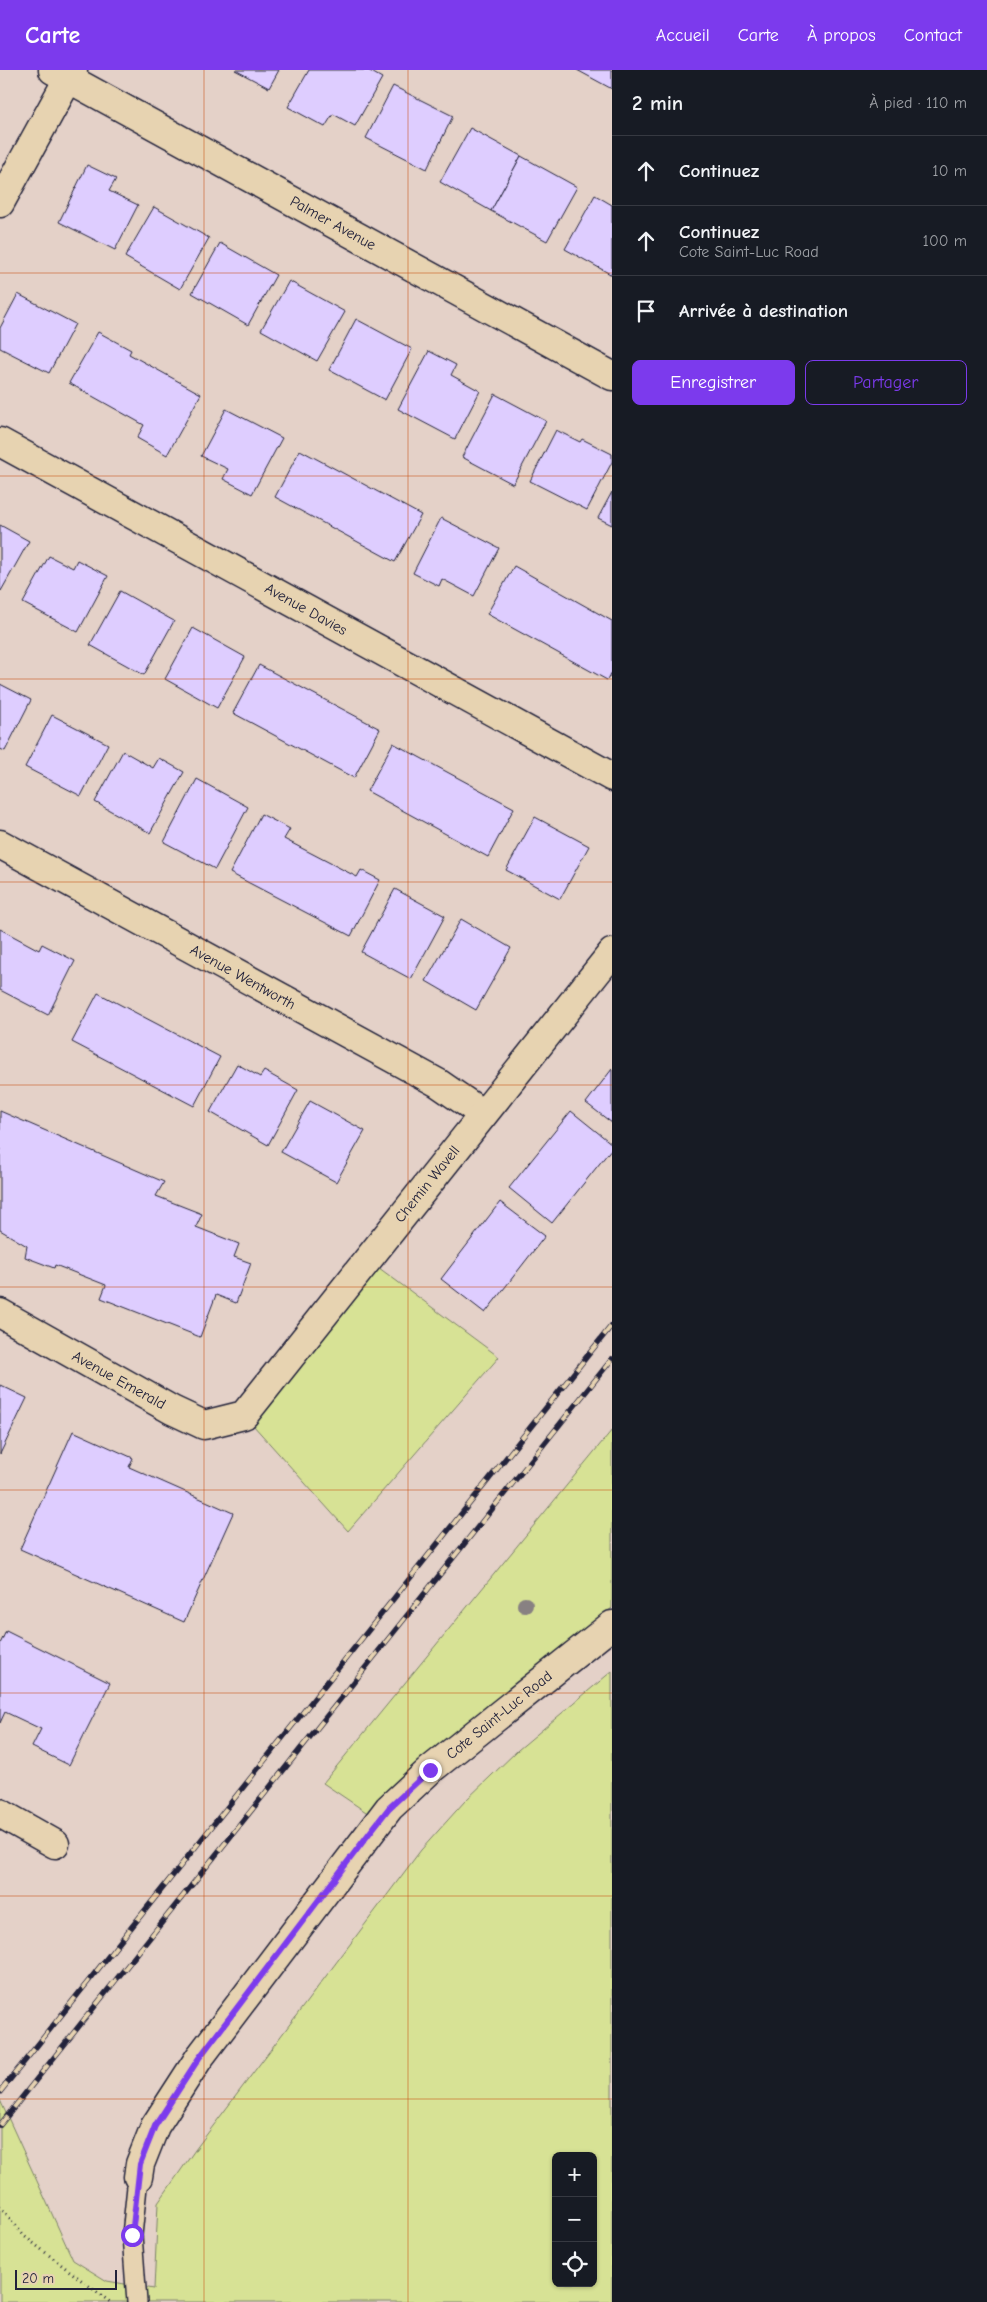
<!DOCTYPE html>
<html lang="fr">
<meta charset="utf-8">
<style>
:root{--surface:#171b24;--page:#242831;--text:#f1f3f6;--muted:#9ea1a6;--line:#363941;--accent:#7c3aed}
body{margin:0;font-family:"Comic Neue",sans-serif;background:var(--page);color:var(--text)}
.controls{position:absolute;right:15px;bottom:15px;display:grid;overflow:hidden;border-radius:8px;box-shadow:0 1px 4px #0004}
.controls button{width:45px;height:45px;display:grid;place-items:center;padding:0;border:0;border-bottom:1px solid var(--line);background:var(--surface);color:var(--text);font:25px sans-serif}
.scale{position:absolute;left:15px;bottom:12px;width:102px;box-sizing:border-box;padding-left:5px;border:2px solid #22223b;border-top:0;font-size:14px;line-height:18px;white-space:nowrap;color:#22223b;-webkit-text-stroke:4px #e7d3b1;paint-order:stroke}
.stop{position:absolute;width:15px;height:15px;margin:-11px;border:4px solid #7c3aed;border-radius:50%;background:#fff}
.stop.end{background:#7c3aed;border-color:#fff;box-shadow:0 1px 5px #0008}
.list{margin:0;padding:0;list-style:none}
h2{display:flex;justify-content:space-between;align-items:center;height:65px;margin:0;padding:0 20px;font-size:21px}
h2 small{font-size:16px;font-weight:400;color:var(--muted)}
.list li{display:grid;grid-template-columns:32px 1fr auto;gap:15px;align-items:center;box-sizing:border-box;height:70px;padding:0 20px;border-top:1px solid var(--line)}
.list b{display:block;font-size:19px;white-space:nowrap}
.list p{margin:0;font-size:16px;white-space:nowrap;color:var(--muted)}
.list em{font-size:16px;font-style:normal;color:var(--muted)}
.actions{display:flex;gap:10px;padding:15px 20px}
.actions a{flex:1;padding:11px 0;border:1px solid var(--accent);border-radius:8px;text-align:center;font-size:18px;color:var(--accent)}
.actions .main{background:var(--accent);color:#fff}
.icon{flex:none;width:28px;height:28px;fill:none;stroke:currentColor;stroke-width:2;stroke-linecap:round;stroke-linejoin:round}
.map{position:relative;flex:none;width:612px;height:2232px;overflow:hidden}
header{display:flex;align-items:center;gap:30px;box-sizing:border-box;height:70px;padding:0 25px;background:var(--accent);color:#fff}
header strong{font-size:24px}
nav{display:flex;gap:28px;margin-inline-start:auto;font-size:18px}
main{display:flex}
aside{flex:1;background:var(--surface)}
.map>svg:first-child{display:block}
.green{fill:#d7e295;stroke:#7c8268;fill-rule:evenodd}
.building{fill:#decdff;stroke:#22223b}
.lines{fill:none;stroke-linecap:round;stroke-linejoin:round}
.lane-casing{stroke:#22223b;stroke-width:22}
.street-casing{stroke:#22223b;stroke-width:31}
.path{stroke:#22223b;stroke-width:3;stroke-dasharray:1 4;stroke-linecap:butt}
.lane{stroke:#e7d3b1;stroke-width:19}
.street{stroke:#e7d3b1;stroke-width:28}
.rail-casing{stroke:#22223b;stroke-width:5.5}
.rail{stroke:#e7d3b1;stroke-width:4;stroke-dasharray:11;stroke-linecap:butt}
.tree{fill:#888182}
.route{stroke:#7c3aed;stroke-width:6}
.grid{fill:none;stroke:#ca5113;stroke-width:1;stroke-opacity:0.55}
.labels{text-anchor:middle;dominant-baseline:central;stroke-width:5;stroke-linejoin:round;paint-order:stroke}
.street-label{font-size:15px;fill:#22223b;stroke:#e7d3b1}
</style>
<header>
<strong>Carte</strong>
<nav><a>Accueil</a><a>Carte</a><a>À propos</a><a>Contact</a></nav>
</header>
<main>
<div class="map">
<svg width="612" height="2232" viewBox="0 0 612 2232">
<rect width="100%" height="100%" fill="#e4d1c8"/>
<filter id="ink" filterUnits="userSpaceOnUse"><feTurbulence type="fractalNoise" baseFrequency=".02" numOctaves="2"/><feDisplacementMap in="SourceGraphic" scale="10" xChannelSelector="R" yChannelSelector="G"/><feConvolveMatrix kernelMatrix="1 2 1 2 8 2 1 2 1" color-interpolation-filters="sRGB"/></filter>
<g filter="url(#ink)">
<g class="green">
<path d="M367,1189L499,1287L348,1461L244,1345Z"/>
<path d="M612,1360V1538L437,1677L402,1708L369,1744L323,1713Z"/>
<path d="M612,1601V2232H0V2030L73,2190L107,2211L154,2219L158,2133L195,2080L421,1780L465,1731L518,1680ZM556,2086H593V2213H556Z"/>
</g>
<g class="building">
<path d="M235,0H279L269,18Z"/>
<path d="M309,0H368L382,8L355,56L333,44L325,57L288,37Z"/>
<path d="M577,0H612V19Z"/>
<path d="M393,16L453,46L427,99L366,68Z"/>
<path d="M470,58L521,86L491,141L440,112Z"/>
<path d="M521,86L577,117L547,171L491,141Z"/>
<path d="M87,95L116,109L109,121L138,135L115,180L59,152Z"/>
<path d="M595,125L612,135V205L565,179Z"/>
<path d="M154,137L209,168L180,219L125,187Z"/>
<path d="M220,173L276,205L248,255L192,223Z"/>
<path d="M289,211L345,242L317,291L261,260Z"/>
<path d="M18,224L75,254L49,303L0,278V258Z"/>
<path d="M356,249L412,279L385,330L329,300Z"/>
<path d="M98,262L131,280L129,284L201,324L167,385L137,368L144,355L69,313Z"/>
<path d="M429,281L456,295L451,305L480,321L455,369L398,339Z"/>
<path d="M495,324L546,351L513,414L462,387Z"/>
<path d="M226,339L282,368L252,424L223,409L228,399L201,386Z"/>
<path d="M556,360L580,372L582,369L612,384V392L587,440L530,411Z"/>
<path d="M300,380L421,445L395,492L275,427Z"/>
<path d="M612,422V455L598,448Z"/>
<path d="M441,448L499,478L474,526L442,509L439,516L413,503Z"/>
<path d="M0,455L29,471L1,521L0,520Z"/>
<path d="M49,486L73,498L77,490L108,506L78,562L23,533Z"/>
<path d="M514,496L612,551V602L607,610L487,544Z"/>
<path d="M120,521L174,551L144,605L90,575Z"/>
<path d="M193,558L245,587L217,638L165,609Z"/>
<path d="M259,595L380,659L354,708L233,643Z"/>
<path d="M0,614L31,630L5,681L0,679Z"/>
<path d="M52,645L108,674L81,726L25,697Z"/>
<path d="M393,673L514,738L488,787L367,721Z"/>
<path d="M123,681L153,698L159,688L184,702L150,763L95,732Z"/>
<path d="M197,709L248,737L215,799L164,772Z"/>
<path d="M261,744L290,759L284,769L357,807L361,800L380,810L351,866L230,803Z"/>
<path d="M535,747L589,776L560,829L506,800Z"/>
<path d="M395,819L445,846L411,909L361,882Z"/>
<path d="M461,849L511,878L476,940L426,911Z"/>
<path d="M0,859L39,880L42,874L75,891L48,945L0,920Z"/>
<path d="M98,923L220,987L194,1036L72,972Z"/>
<path d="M237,994L260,1007L264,1001L298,1020L268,1075L210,1042Z"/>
<path d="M612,999V1053L586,1033Z"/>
<path d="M310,1031L365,1061L336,1112L281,1082Z"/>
<path d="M0,1041L164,1112L156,1126L202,1144L196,1157L239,1174L234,1187L251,1193L236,1233L216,1225L200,1267L101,1228L106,1215L55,1195L54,1198L25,1187L27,1176L0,1160Z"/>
<path d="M571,1041L612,1074V1078L552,1153L509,1118Z"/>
<path d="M500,1132L545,1166L485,1243L441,1209Z"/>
<path d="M0,1315L27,1328L0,1384Z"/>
<path d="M73,1361L133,1388L129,1397L233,1443L184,1552L20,1479Z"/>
<path d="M6,1561L110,1613L69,1695L32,1677L41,1659L5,1642L0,1653V1574Z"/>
</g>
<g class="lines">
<defs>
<path id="lane" d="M137,2232L132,2165L138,2107"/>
<g id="street">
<path d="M53,0L612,306"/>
<path d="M0,133L73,0"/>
<path d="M0,372L612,707"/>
<path d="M0,774L438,1013L483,1044"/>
<path d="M0,1243L172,1340L204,1355L244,1345L612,883"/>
<path d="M0,1743L55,1774"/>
<path d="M138,2107L140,2094L155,2056L199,1988L389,1738L430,1700L612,1555"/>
</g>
</defs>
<use href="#lane" class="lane-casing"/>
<use href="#street" class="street-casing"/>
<path class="path" d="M0,2136L24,2166L110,2232"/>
<use href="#lane" class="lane"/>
<use href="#street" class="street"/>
<defs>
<g id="rail">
<path d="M0,2022L612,1255"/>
<path d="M0,2055L612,1289"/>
</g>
</defs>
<use href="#rail" class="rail-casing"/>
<use href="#rail" class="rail"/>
</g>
<circle class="tree" cx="525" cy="1535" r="8"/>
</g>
<g class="lines" filter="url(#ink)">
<path class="route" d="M132,2165L140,2094L155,2056L199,1988L371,1761L389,1738L430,1700"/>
</g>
<path class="grid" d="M204,0V2232M408,0V2232M0,203H612M0,406H612M0,609H612M0,812H612M0,1015H612M0,1217H612M0,1420H612M0,1623H612M0,1826H612M0,2029H612"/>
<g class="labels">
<g class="street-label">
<text transform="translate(333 153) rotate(29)">Palmer Avenue</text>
<text transform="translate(306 539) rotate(29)">Avenue Davies</text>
<text transform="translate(243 907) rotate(29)">Avenue Wentworth</text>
<text transform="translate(427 1114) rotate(-51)">Chemin Wavell</text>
<text transform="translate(119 1310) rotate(29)">Avenue Emerald</text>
<text transform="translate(499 1645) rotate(-39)">Cote Saint-Luc Road</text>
</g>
</g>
</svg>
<div class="controls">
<button>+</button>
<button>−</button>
<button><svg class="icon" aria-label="locate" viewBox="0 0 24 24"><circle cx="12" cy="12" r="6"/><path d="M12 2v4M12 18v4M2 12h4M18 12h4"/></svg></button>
</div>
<div class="scale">20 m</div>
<div class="stop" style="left:132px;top:2165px"></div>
<div class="stop end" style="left:430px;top:1700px"></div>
</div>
<aside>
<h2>2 min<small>À pied · 110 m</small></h2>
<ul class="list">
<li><svg class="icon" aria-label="ahead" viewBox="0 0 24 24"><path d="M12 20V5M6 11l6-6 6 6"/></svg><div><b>Continuez</b></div><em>10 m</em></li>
<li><svg class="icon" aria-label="ahead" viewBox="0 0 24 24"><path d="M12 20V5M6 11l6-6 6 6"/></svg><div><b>Continuez</b><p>Cote Saint-Luc Road</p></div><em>100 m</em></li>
<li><svg class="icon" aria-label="arrive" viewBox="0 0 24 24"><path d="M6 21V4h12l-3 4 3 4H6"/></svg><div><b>Arrivée à destination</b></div></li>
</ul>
<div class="actions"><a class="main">Enregistrer</a><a>Partager</a></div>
</aside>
</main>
